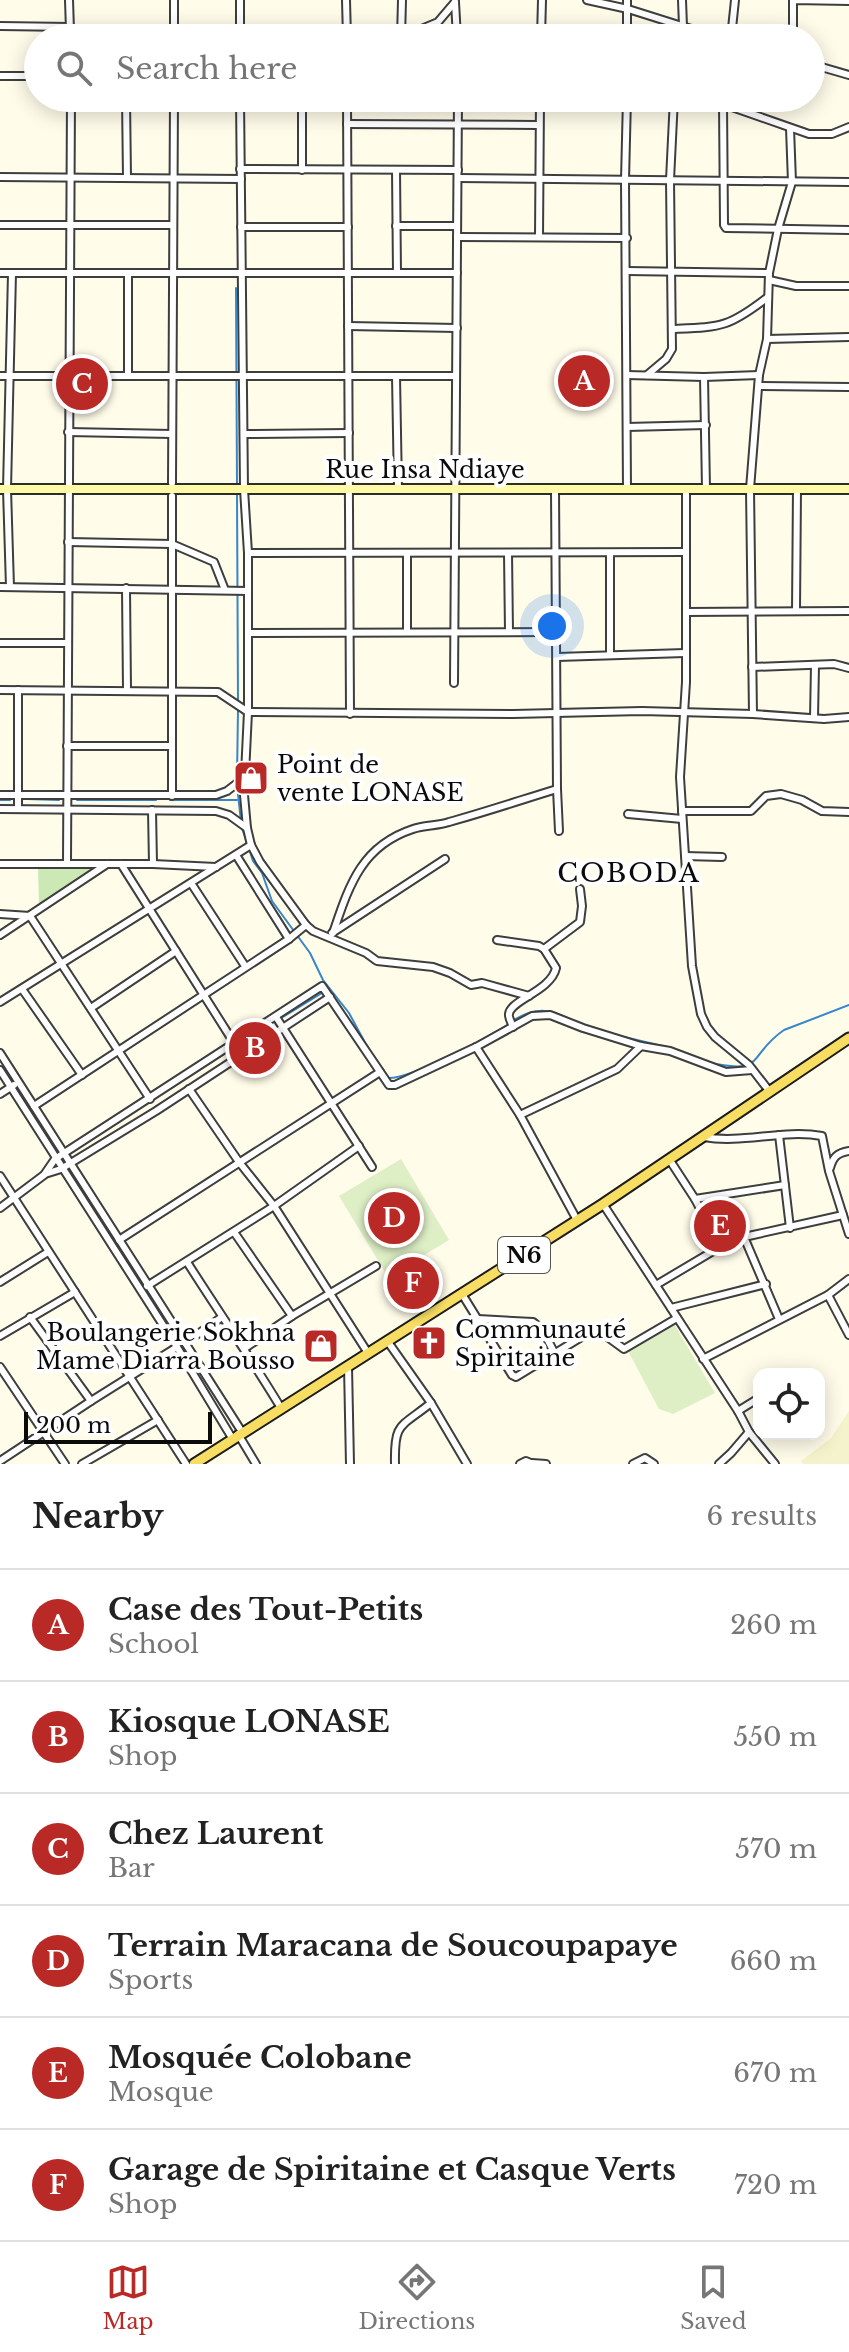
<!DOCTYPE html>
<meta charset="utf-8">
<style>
:root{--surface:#fff;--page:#f6f6f6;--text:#222;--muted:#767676;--line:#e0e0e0;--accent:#b92926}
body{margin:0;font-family:"Libre Baskerville",serif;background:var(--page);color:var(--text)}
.controls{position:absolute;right:24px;bottom:24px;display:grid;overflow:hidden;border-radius:16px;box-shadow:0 4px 20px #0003}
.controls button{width:72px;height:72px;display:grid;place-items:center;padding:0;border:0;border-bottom:2px solid var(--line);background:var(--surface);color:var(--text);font:40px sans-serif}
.scale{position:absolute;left:24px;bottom:20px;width:188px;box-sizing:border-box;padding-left:8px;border:4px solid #0b0b0b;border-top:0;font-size:22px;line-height:28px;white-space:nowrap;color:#0b0b0b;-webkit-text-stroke:6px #fff;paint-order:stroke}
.you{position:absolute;left:552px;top:626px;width:28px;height:28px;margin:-20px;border:6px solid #fff;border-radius:50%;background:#1a73e8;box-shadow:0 0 0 12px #1a73e833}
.badge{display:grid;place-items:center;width:52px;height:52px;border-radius:50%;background:var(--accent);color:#fff;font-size:26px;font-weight:700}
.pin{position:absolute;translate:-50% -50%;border:4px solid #fff;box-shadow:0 2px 8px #0006}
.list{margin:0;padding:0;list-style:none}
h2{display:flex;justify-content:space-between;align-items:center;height:104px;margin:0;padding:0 32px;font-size:34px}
h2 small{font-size:26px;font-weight:400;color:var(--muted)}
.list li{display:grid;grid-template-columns:52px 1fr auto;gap:24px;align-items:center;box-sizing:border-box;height:112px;padding:0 32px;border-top:2px solid var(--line)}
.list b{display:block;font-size:30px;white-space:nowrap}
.list p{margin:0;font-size:26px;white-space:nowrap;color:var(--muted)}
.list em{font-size:26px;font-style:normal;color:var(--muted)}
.icon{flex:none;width:44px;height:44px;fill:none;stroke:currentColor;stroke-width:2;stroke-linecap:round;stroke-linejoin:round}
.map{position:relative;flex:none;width:849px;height:1464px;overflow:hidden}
.search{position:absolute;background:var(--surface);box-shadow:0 4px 20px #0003;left:24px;right:24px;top:24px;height:88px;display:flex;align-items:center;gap:20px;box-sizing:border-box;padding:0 28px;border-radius:44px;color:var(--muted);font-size:30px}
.sheet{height:776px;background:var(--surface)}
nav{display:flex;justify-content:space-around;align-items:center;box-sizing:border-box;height:112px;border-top:2px solid var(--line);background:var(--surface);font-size:22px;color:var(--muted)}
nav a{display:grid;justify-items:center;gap:4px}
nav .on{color:var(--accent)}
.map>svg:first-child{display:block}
.farmland{fill:#f4f3cb}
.green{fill:#cce8b5}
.pitch{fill:#deefc6}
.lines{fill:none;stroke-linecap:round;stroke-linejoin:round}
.stream{stroke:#3786cb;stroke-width:2}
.street-casing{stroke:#3e3e3e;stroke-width:10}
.secondary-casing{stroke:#2d2d2d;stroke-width:12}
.primary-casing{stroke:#1c1c1c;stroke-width:13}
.street{stroke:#fff;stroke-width:6}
.secondary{stroke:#fefaa6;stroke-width:8}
.primary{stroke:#f7dd62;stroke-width:9}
.labels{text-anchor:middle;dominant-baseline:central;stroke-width:8;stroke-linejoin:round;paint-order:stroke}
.shield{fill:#fff;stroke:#545454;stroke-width:2}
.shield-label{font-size:22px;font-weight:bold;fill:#0b0b0b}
.street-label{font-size:24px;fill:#0b0b0b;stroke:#fff}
.poi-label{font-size:24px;fill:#0b0b0b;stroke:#fff;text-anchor:start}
.neighbourhood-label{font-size:26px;letter-spacing:2px;fill:#0b0b0b;stroke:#fff}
</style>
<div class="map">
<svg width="849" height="1464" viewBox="0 0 849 1464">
<rect width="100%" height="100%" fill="#fffcea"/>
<path class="farmland" d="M849,1411V1464H803L801,1461L831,1438Z"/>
<path class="green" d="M38,867L99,868L39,904Z"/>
<g class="pitch">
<path d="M401,1159L449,1240L388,1277L339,1196Z"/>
<path d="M674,1324L715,1393L673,1414L659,1409L628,1351Z"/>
</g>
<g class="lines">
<g class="stream">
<path d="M236,288L237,486"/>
<path d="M237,493L238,702"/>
<path d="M237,778L238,709"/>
<path d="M237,785L241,822"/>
<path d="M27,799L59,800"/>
<path d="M0,800H10"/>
<path d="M77,800H156"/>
<path d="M170,800H237"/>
<path d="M242,828L253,861L262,873L272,901L310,953L323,980L349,1013L369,1050"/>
<path d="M283,1017L322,993"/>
<path d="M514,1020C541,1003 557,1012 582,1025"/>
<path d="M611,1034L667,1047"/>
<path d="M243,1042L271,1025"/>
<path d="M677,1051L697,1058"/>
<path d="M707,1062C767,1076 747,1055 784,1030L849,1005"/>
<path d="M187,1078L230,1050"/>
<path d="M388,1078C411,1079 487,1038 509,1024"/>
</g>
<defs>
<g id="street">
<path d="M69,0L70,30"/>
<path d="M346,0L347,38"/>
<path d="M587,0L628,9L720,38"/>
<path d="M627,0V38"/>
<path d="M682,0L683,26"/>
<path d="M455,2L457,38"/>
<path d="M0,26L70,27"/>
<path d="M240,34L347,35"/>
<path d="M70,37H125L174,33"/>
<path d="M402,37L438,22L455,2"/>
<path d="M174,38V0"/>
<path d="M240,38V0"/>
<path d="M401,38L402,0"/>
<path d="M541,38L542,0"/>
<path d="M731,38L735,0"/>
<path d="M793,38V0L849,1"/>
<path d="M811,64L849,75"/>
<path d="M0,76H38"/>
<path d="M126,98L127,178"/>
<path d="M240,98L244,489L248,553V712L244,795L247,828L251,845L260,862L306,925L313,931L366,953L377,961L433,967L450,973L471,985L482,983L529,996"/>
<path d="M347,98L350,714"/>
<path d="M627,98L625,180L627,489"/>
<path d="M706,98L809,134H832L849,127"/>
<path d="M723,103L724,225L726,228L849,230"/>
<path d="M347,124L539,125"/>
<path d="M240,169L458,170"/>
<path d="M302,170V98"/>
<path d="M396,170L397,273"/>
<path d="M0,177L241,179"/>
<path d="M458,178L849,182"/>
<path d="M0,225H173"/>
<path d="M396,226H457"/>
<path d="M241,227H348"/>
<path d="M457,237L627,238"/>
<path d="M539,237L540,98"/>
<path d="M627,271L769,273"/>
<path d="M0,273H457"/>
<path d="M769,280L796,286H849"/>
<path d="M348,326L457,328"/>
<path d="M672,329C721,327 728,328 768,297"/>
<path d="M767,339L849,337"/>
<path d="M627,375L704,377L759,375"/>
<path d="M647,375L666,359L672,349L670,180L674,98"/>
<path d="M0,376H456"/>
<path d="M128,376V273"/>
<path d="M396,376L398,489"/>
<path d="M704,377L706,489"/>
<path d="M759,386L849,387"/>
<path d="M627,427L706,425"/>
<path d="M68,432L172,434"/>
<path d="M244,434L349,433"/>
<path d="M172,483L174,98"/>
<path d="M686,489V682L680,777L692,966L701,1014L707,1027L715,1037L749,1065L770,1092"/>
<path d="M172,496V796"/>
<path d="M68,542L172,544L214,562L225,590"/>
<path d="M248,553L685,552"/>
<path d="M508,553L509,632"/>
<path d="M0,587L248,591"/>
<path d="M10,587L7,489L12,273"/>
<path d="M126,588L127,690"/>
<path d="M796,611L797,489"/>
<path d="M686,612L849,611"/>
<path d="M407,632V553"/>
<path d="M248,633L557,632"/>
<path d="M0,643H67"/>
<path d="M610,655V553"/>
<path d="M557,657L685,653"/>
<path d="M752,667L834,664L849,668"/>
<path d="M454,683L458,98"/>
<path d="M0,690L218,692L248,712L513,714L642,711L753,714L824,719L849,717"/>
<path d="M753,714L750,489L759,375L767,339L769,273L778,229L792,182L790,128"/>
<path d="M814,718L815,665"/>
<path d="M67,746H172"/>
<path d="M557,789L559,831"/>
<path d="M0,795H216L227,791L244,778"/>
<path d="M0,809L216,811L229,815L247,828"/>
<path d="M18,809V690"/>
<path d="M152,810L153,864"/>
<path d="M682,811H751L766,796L781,794L802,800L822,811L849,812"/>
<path d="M628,814L682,819"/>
<path d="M236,855L289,939"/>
<path d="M685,856L722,857"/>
<path d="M0,864H153L216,867"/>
<path d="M67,864L71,98"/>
<path d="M121,864L241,1054"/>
<path d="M191,883L245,966"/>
<path d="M0,914L30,916L150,1099"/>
<path d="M332,933L445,859"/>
<path d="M333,933C349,886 361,846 413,829C424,825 437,826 449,822C485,812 521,800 557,789L555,489"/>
<path d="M0,935L107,864"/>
<path d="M497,940L539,946L544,949L556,968C551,991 510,1000 509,1014C508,1017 512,1024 513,1027"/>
<path d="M544,949L580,922L582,906L580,889"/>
<path d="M22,989L82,1075"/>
<path d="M0,1002L251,845"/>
<path d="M91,1008L176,951"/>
<path d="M276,1017L372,1167"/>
<path d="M476,1047L520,1115L577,1220"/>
<path d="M0,1053L242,1432"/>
<path d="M0,1070L177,1347L232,1438"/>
<path d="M189,1089L239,1162L274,1206L368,1353"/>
<path d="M0,1094L14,1085"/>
<path d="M34,1106L289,939L306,925"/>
<path d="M520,1115L617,1069L641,1046"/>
<path d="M779,1135L790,1228"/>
<path d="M704,1137C742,1144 783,1129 822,1136L829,1171L849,1234"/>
<path d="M669,1159L695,1199L720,1247"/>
<path d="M830,1168C833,1157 837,1153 849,1151"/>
<path d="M45,1174L61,1169L156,1111L330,997"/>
<path d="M0,1176L186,1464"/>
<path d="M695,1199L785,1185"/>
<path d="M603,1204L738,1411L749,1432L775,1464"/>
<path d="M0,1208L44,1175L55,1159L322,986L389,1085H395L476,1047L532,1016L550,1015L583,1028L641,1046L670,1051L726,1072L752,1070"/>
<path d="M234,1232L292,1316"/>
<path d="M744,1237L779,1319"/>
<path d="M119,1240L380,1072"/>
<path d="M187,1262C218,1311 251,1358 281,1408"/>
<path d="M0,1282L48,1252"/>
<path d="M656,1285L720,1247L744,1237L843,1215"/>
<path d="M147,1286L274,1206L359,1146"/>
<path d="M462,1294L512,1375L516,1377L593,1330H598L624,1349L677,1318"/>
<path d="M828,1295L849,1335"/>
<path d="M671,1308L766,1284"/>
<path d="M30,1317L91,1401"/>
<path d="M478,1319L533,1322L542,1329L555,1354"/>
<path d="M0,1336L75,1292"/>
<path d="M388,1342L431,1403L467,1464"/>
<path d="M185,1343L222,1317"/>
<path d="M245,1348L292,1316L376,1266"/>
<path d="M703,1359L828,1295L849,1279"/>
<path d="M348,1366L350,1464"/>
<path d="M0,1367L65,1464"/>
<path d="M738,1411L759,1398"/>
<path d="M238,1434L256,1464"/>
<path d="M0,1461L91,1401L177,1347"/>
<path d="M532,1463L546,1464"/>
<path d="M82,1464L158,1420"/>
<path d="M395,1464C394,1422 400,1428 431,1403"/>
<path d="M520,1464L526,1461L533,1464"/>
<path d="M633,1464L645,1458L654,1464"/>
<path d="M719,1464L731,1453L749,1432"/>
</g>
<path id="secondary" d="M0,489H849"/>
<path id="primary" d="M194,1464L603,1204L849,1038"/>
</defs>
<use href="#street" class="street-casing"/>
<use href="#secondary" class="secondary-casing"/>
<use href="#primary" class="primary-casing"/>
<use href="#street" class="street"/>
<use href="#secondary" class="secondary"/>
<use href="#primary" class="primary"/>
</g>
<defs>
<symbol id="shop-square" viewBox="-11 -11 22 22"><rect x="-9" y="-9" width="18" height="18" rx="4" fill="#b92926" stroke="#fff"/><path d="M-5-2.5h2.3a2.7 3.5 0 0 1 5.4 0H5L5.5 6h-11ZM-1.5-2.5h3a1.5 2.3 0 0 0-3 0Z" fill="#fff"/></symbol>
<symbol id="church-square" viewBox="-11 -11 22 22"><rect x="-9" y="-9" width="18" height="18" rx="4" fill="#b92926" stroke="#fff"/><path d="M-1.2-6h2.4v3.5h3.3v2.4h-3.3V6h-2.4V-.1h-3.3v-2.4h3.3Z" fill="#fff"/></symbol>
</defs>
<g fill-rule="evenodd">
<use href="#shop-square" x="231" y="758" width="40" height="40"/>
<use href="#church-square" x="409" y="1323" width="40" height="40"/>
<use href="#shop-square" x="301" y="1326" width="40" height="40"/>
</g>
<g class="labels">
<rect class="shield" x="498" y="1237" width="52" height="36" rx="6"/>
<g class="shield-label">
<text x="524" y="1255">N6</text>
</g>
<g class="street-label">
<text x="425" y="469">Rue Insa Ndiaye</text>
</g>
<g class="poi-label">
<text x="277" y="764">Point de<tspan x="277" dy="28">vente LONASE</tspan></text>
<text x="455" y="1329">Communauté<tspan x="455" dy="28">Spiritaine</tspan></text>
<text x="295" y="1332" text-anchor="end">Boulangerie Sokhna<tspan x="295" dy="28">Mame Diarra Bousso</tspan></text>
</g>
<g class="neighbourhood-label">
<text x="629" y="873">COBODA</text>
</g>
</g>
</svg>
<div class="controls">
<button><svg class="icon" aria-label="locate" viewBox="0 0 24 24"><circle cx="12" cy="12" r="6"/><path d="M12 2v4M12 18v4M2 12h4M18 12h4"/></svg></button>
</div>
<div class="scale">200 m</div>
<div class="you"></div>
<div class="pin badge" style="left:584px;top:381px">A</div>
<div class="pin badge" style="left:255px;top:1048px">B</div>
<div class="pin badge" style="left:82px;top:384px">C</div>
<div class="pin badge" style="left:394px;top:1218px">D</div>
<div class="pin badge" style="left:720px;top:1226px">E</div>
<div class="pin badge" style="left:413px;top:1283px">F</div>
<div class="search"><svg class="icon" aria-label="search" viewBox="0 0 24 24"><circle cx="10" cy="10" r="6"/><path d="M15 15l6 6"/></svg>Search here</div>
</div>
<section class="sheet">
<h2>Nearby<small>6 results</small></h2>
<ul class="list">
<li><span class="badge">A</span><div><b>Case des Tout-Petits</b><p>School</p></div><em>260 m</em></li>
<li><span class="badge">B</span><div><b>Kiosque LONASE</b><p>Shop</p></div><em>550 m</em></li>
<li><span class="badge">C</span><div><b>Chez Laurent</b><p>Bar</p></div><em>570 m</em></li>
<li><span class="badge">D</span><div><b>Terrain Maracana de Soucoupapaye</b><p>Sports</p></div><em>660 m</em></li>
<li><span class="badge">E</span><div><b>Mosquée Colobane</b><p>Mosque</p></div><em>670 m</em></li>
<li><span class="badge">F</span><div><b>Garage de Spiritaine et Casque Verts</b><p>Shop</p></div><em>720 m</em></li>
</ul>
</section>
<nav>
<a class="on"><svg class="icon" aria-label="map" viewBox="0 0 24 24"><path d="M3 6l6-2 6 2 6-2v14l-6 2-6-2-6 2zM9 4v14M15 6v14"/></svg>Map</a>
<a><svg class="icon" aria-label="directions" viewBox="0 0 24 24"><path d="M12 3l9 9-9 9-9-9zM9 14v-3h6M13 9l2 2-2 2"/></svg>Directions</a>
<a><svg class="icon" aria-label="saved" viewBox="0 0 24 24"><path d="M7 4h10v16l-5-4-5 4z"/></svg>Saved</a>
</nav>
